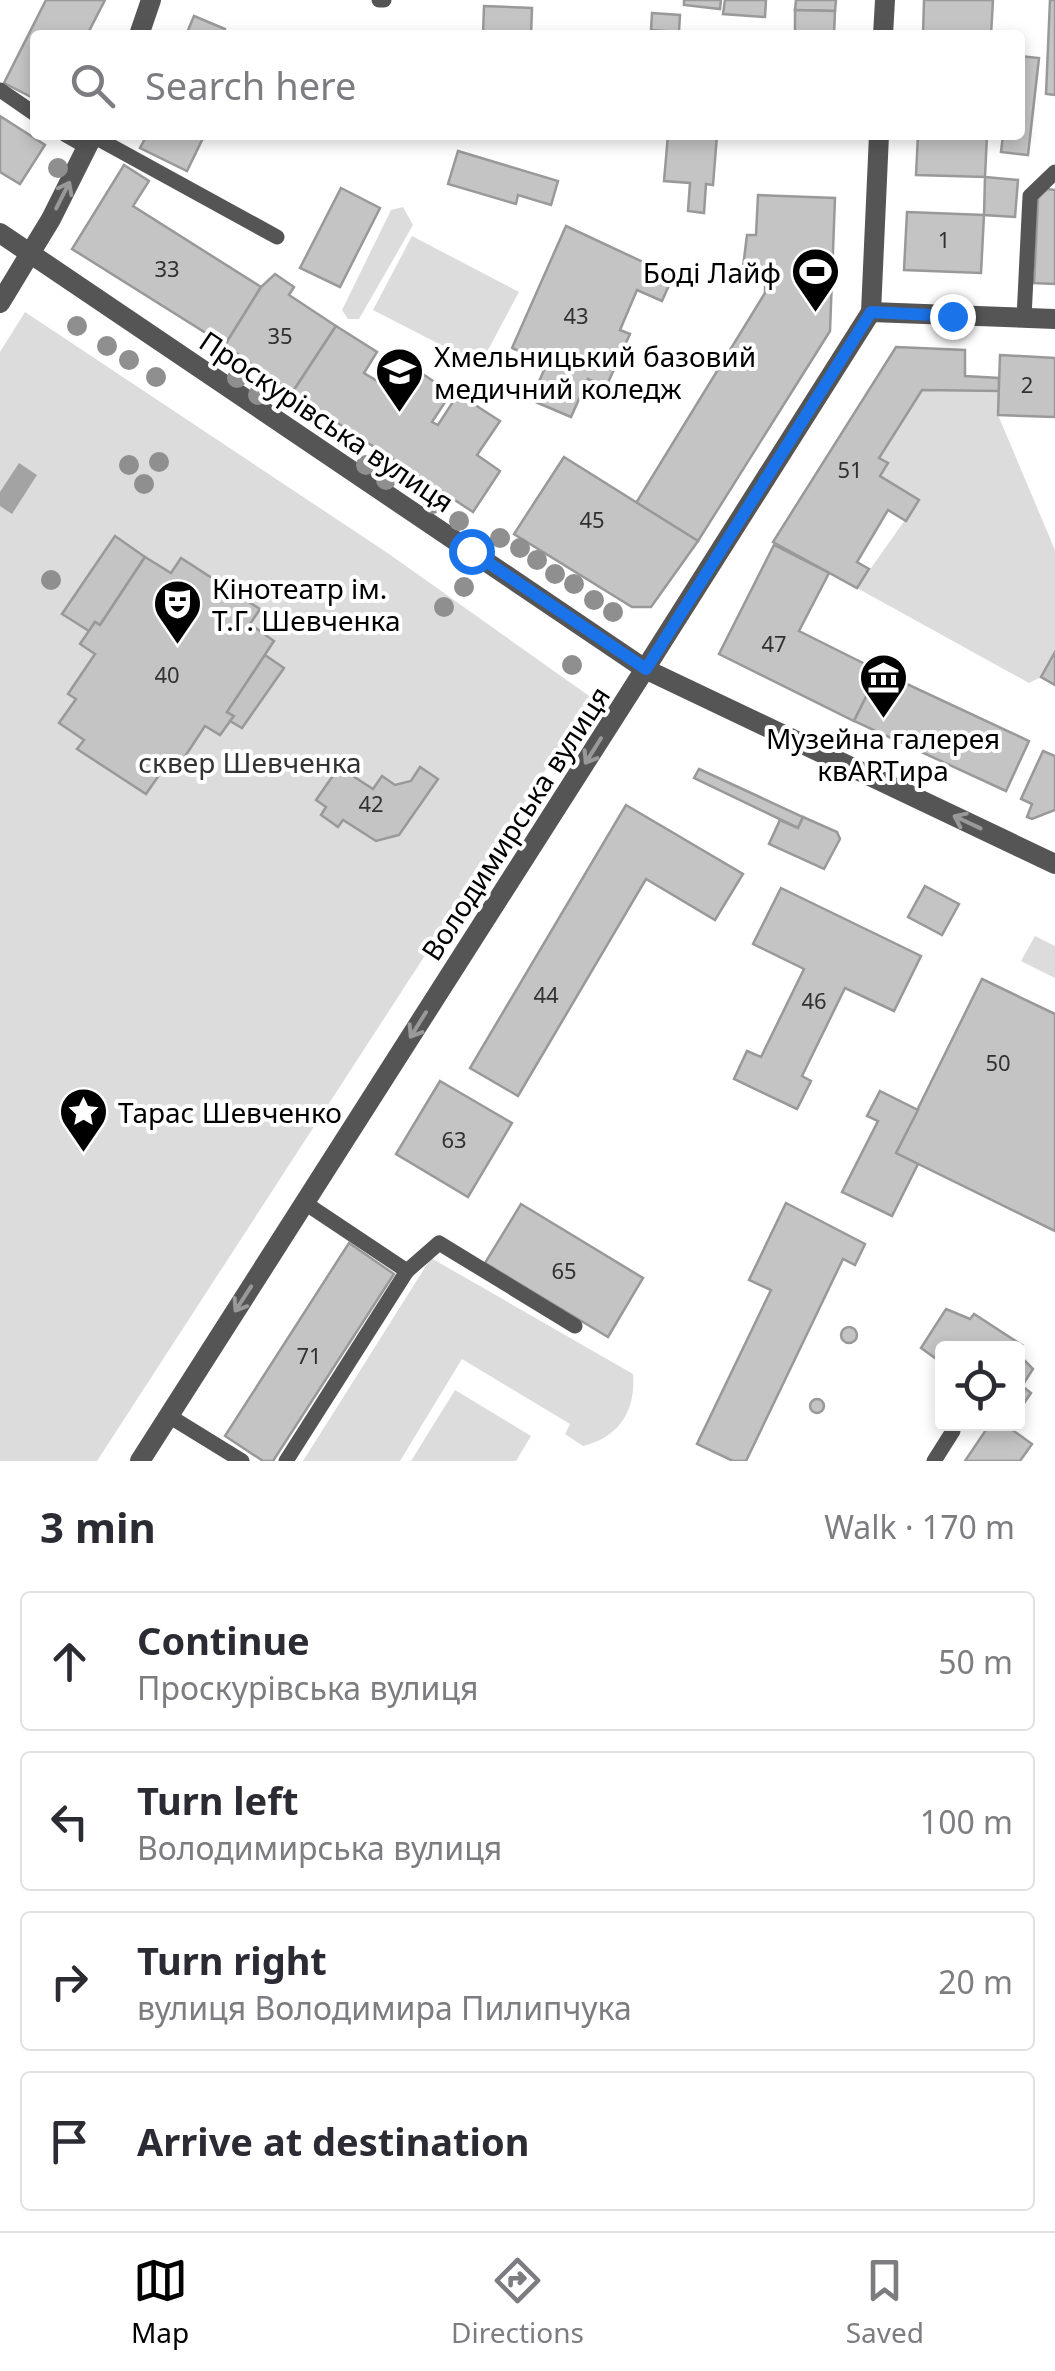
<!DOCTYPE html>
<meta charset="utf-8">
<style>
:root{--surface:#fff;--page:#f2f2f3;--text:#2b2b33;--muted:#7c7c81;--line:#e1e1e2;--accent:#000}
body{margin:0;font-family:"Noto Sans",sans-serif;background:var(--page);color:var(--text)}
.controls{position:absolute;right:30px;bottom:30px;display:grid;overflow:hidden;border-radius:10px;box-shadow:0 5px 15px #0003}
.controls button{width:90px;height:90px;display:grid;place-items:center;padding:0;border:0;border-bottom:2px solid var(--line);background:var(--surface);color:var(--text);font:50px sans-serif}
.stop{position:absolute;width:30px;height:30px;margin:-22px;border:8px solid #1a73e8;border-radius:50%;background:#fff}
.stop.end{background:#1a73e8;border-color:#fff;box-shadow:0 2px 10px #0008}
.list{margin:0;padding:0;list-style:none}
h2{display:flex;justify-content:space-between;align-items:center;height:130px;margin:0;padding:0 40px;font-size:42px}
h2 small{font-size:32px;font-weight:400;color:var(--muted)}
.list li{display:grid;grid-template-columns:65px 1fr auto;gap:30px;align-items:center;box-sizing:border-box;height:140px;margin:0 20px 20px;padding:0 20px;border:2px solid var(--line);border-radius:10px}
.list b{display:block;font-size:38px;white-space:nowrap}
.list p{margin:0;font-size:32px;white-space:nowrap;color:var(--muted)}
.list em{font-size:32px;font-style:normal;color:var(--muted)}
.icon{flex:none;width:55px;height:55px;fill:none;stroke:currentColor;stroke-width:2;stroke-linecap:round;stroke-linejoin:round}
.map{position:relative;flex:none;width:1055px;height:1461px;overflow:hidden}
.search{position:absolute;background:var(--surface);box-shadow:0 5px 15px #0003;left:30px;right:30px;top:30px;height:110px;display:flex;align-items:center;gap:25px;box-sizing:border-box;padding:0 35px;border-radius:10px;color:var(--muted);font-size:38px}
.sheet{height:770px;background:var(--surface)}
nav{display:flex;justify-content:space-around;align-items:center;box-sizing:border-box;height:140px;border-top:2px solid var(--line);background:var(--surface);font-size:28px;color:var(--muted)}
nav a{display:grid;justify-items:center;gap:5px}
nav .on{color:var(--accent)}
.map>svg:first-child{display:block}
.green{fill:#dcdcdc}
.water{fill:#a3a3a3}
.building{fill:#c4c4c4;stroke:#999;stroke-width:2.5}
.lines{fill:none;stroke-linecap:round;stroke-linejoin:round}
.service{stroke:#555;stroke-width:15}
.pedestrian{stroke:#555;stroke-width:20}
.minor{stroke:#555;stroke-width:20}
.tertiary{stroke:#555;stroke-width:20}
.tree{fill:#8f8f8f}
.oneway{stroke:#999}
.route{stroke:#1a73e8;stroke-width:12}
.labels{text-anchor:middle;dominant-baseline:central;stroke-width:8;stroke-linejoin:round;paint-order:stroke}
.number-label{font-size:22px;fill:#313131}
.poi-label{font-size:28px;fill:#000;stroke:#fff;text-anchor:start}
.street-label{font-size:28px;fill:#000;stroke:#fff}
.park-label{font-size:28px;fill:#333;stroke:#fff}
</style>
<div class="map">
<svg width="1055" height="1461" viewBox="0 0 1055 1461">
<rect width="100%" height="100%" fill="#fff"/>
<g class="green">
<path d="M403,207L413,225L359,319H348L342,310L391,210Z"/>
<path d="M412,236L519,292L480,365L373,310Z"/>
<path d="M25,312L389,554L592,698L97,1461H0V352Z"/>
<path d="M922,390L999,391L998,415L1055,550V652L1041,677L1029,683L857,588L919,500L880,476L879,458Z"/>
<path d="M1035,936L1055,946V978L1021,961Z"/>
<path d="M431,1258L633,1374C636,1411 619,1437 583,1446L565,1434L570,1424L462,1359L400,1461H303Z"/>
<path d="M455,1390L531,1436L516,1461H411Z"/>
</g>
<path class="water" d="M19,463L37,475L12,514L0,506V492Z"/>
<g class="building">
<path d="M46,0H105L87,35H35V99L4,83Z"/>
<path d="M684,0H721L720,9L684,5Z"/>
<path d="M725,0H766L765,17L723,14Z"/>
<path d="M796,0H836L835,11L795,10Z"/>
<path d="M924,0H993L991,35H923Z"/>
<path d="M1050,0H1055V95L1046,94Z"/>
<path d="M484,6L532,8L531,35H483Z"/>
<path d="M795,10L835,11L834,35H795Z"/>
<path d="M652,13L680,15L679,32L651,30Z"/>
<path d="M194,16L225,29L223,35H186Z"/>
<path d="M1020,56L1039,58L1028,155L1001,152L1003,135H1020Z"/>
<path d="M0,116L45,145L20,184L0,172Z"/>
<path d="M147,135H197L203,138L187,171L140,148Z"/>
<path d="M668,135H717L713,185L706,184L704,213L688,211L690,183L664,181Z"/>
<path d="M918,135H987L985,177L916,175Z"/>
<path d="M458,151L558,181L551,205L518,195L516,204L448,184Z"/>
<path d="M124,165L149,181L133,206L261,287L225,345L72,249Z"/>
<path d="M985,177L1018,180L1015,217L984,215Z"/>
<path d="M341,188L380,208L340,287L300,268Z"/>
<path d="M1047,189L1055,190V284L1034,283L1038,198Z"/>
<path d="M758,195L835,198L830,331L698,541L636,503L765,293V276L742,275L747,235H756Z"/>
<path d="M907,212L984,215L981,273L904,270Z"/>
<path d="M566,226L673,276L662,301L637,290L620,330L630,334L606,387L588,379L571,417L531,400L547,363L512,348Z"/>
<path d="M275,274L294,287L289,295L336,326L292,393L225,345L261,287Z"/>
<path d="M336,326L377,352L364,373L379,382L396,356L451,393L432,422L438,425L458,394L500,421L477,455L500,471L473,512L292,393Z"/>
<path d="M896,347L965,350V376L999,378V391L922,390L879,458L888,463L880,476L919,500L906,521L888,510L857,562L869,569L857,588L773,542Z"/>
<path d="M1000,355L1055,358V417L998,415Z"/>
<path d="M564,457L698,541L651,607H632L514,534Z"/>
<path d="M115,536L145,557L100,625L95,622L89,631L62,614Z"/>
<path d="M774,545L829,573L799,631L879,671L854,721L719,654Z"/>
<path d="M145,557L171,573L181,558L260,609L250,624L274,641L227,712L234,716L220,735L205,726L180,764L171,758L146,794L77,749L84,740L59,723L76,699L68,694L95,654L80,644L95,622L100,625Z"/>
<path d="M1055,652V685L1041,677Z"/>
<path d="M265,655L284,668L242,728L230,721L234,716L227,712Z"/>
<path d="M879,671L1029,741L1006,791L854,721Z"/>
<path d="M1043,751L1055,756V810L1032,819L1027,817L1032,804L1021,799Z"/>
<path d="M339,767L373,789L382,776L395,785L411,781L420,767L438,779L399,835L376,841L343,820L338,827L321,815L326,807L316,800Z"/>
<path d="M699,769L803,817L798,828L694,778Z"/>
<path d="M626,805L743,874L715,920L646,879L518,1096L470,1068Z"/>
<path d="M803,817L837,832L840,839L824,869L769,844L780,820L798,828Z"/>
<path d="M925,886L959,904L942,935L908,917Z"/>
<path d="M781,888L921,956L894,1011L845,988L802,1076L811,1081L797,1109L734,1079L747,1051L761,1057L804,969L753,944Z"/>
<path d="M982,979L1055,1014V1231L896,1153Z"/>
<path d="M440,1081L512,1123L468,1197L396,1154Z"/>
<path d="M880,1091L918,1110L896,1153L918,1164L892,1216L842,1192L878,1121L867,1116Z"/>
<path d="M786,1203L865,1244L855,1265L843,1259L746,1461H733L697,1444L771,1290L749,1280Z"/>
<path d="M521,1204L643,1278L608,1337L485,1263Z"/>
<path d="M349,1243L394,1274L273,1461H263L225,1436Z"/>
<path d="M946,1309L970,1319L974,1314L1022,1345L1018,1352V1348H942V1363L921,1348Z"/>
<circle cx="849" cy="1335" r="8"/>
<path d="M1018,1354L1033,1369L1022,1386L1031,1393L1024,1403L1018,1404Z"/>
<circle cx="817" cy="1406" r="7"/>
<path d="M990,1424H1004L1032,1444L1020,1461H965Z"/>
</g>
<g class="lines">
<g class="service">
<path d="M379,0H384"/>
<path d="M0,90L35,114"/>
<path d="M66,135L87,147"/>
<path d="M93,136L277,237"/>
<path d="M1024,318L1030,196L1055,172"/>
<path d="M407,1271L439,1243L575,1326"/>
<path d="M169,1416L242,1461"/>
<path d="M286,1461L407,1271L305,1203"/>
<path d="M934,1461L953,1431"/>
</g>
<path class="pedestrian" d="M0,233L645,669"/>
<g class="minor">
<path d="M139,35L151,0"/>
<path d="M883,35L885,0"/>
<path d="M0,303L51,219L93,135"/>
<path d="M871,312L1055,319"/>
<path d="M645,669L871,312L879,135"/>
</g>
<path class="tertiary" d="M140,1461L645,669L1055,864"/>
</g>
<g class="tree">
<circle cx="58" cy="168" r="10"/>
<circle cx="77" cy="326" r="10"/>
<circle cx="107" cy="346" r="10"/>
<circle cx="129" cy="360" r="10"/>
<circle cx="156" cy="377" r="10"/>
<circle cx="237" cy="378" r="10"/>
<circle cx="258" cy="395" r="10"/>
<circle cx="159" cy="462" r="10"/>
<circle cx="129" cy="465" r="10"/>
<circle cx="366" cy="465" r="10"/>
<circle cx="386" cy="480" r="10"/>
<circle cx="144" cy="484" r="10"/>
<circle cx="433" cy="504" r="10"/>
<circle cx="459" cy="521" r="10"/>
<circle cx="500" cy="538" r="10"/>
<circle cx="520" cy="548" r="10"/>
<circle cx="537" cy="560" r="10"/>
<circle cx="555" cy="574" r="10"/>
<circle cx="51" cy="580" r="10"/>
<circle cx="574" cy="584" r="10"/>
<circle cx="464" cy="587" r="10"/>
<circle cx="594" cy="600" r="10"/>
<circle cx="444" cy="607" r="10"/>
<circle cx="613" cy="612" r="10"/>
<circle cx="572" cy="665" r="10"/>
</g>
<defs><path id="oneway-shaft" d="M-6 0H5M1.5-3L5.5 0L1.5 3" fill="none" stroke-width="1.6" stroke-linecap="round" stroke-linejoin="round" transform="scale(2.5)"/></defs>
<g class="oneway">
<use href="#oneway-shaft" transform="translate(63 195) rotate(-63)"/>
<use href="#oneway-shaft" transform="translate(593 751) rotate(122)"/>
<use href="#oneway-shaft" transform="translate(967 822) rotate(-155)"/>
<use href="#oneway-shaft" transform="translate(418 1025) rotate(122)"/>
<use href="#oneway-shaft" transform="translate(243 1299) rotate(123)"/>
</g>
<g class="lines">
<path class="route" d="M471,551L646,669L871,312L952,316"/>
</g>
<defs>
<symbol id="stadium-pin" viewBox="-11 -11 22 30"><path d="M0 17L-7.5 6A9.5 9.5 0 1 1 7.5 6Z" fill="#000" stroke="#fff"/><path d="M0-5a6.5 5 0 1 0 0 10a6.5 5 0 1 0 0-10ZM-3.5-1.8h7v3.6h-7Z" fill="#fff"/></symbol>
<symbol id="university-pin" viewBox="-11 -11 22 30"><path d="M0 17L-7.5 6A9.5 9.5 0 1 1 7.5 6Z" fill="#000" stroke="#fff"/><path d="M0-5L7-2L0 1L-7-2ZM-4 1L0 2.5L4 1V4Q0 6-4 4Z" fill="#fff"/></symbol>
<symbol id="theatre-pin" viewBox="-11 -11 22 30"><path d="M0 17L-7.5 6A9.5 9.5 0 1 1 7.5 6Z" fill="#000" stroke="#fff"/><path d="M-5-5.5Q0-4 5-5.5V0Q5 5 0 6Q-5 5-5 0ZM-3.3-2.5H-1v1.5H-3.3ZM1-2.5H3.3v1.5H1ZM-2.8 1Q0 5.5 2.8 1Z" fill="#fff"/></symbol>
<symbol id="museum-pin" viewBox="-11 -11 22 30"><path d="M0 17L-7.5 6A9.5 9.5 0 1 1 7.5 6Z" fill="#000" stroke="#fff"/><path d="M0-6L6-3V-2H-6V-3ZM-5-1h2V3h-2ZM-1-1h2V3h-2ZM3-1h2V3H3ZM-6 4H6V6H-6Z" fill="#fff"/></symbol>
<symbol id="sight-pin" viewBox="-11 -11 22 30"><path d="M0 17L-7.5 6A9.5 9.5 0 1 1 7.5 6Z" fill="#000" stroke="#fff"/><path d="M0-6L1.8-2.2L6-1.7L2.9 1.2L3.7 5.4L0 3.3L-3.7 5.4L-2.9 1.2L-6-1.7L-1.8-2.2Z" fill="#fff"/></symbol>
</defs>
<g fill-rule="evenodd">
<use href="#stadium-pin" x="788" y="244" width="55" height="75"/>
<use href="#university-pin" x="372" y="344" width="55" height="75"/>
<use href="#theatre-pin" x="150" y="576" width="55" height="75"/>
<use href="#museum-pin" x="856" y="650" width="55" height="75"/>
<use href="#sight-pin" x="56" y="1084" width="55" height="75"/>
</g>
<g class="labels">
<g class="number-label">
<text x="944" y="239">1</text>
<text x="167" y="268">33</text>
<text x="576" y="315">43</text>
<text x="280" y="335">35</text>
<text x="1027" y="384">2</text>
<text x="850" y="469">51</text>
<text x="592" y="519">45</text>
<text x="774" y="643">47</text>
<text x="167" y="674">40</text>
<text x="371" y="803">42</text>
<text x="546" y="994">44</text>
<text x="814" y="1000">46</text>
<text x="998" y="1062">50</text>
<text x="454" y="1139">63</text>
<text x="564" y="1270">65</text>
<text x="309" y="1355">71</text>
</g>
<g class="poi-label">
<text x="781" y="272" text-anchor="end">Боді Лайф</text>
<text x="434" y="356">Хмельницький базовий<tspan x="434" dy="32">медичний коледж</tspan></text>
<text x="212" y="588">Кінотеатр ім.<tspan x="212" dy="32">Т.Г. Шевченка</tspan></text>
<text x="883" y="738" text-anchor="middle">Музейна галерея<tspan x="883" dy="32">квARTира</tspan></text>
<text x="118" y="1112">Тарас Шевченко</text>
</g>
<g class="street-label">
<text transform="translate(327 421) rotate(34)">Проскурівська вулиця</text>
<text transform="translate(515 823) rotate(-57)">Володимирська вулиця</text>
</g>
<g class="park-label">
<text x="250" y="762">сквер Шевченка</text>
</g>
</g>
</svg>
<div class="controls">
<button><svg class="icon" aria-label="locate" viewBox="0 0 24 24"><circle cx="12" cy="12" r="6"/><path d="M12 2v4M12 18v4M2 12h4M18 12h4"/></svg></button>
</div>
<div class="stop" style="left:471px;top:551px"></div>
<div class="stop end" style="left:952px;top:316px"></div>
<div class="search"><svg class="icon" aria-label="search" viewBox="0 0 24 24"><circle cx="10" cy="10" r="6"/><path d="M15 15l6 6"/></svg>Search here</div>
</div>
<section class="sheet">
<h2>3 min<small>Walk · 170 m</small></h2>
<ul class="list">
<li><svg class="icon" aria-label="ahead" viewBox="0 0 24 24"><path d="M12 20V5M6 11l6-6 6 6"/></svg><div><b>Continue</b><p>Проскурівська вулиця</p></div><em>50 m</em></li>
<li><svg class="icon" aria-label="left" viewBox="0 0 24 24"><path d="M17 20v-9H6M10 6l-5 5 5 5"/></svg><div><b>Turn left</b><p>Володимирська вулиця</p></div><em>100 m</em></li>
<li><svg class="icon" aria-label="right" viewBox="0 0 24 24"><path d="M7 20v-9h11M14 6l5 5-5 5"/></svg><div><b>Turn right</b><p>вулиця Володимира Пилипчука</p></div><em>20 m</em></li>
<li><svg class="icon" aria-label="arrive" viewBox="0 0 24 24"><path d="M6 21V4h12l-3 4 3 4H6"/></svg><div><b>Arrive at destination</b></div></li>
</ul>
</section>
<nav>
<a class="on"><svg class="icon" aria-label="map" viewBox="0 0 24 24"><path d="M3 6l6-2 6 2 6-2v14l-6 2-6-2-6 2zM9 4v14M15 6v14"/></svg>Map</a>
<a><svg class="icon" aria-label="directions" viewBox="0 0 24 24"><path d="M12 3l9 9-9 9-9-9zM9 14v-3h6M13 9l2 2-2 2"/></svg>Directions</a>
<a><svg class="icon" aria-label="saved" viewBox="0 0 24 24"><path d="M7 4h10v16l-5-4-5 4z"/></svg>Saved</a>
</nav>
